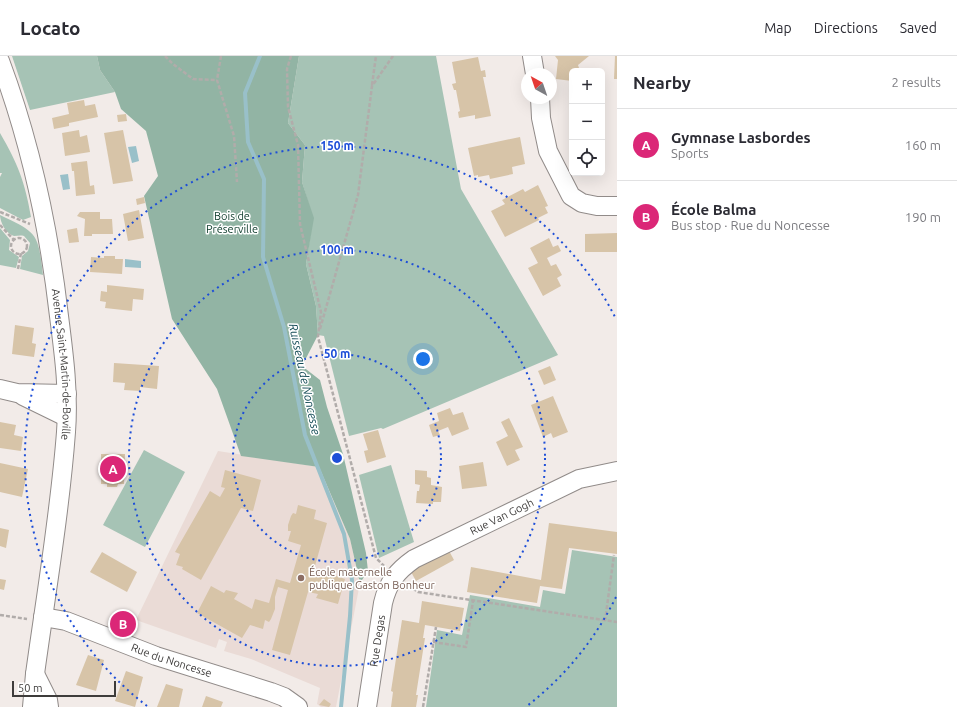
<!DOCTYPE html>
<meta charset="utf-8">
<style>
:root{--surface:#fff;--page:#f2f2f3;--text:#2b2b33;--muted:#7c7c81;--line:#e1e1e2;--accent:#db2777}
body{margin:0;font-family:Ubuntu,sans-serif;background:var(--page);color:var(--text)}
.controls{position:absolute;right:12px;top:12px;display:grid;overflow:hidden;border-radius:6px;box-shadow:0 4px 16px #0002}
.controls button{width:36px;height:36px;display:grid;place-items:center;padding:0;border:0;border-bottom:1px solid var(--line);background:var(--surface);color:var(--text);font:20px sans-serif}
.compass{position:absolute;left:521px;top:12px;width:36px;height:36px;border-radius:50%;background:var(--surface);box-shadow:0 4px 16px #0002;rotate:320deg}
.scale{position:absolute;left:12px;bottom:10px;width:104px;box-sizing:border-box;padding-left:4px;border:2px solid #3e3c3b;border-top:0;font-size:11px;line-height:14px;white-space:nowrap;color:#3e3c3b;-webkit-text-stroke:3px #fff;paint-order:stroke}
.you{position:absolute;left:423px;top:303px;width:14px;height:14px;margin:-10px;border:3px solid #fff;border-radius:50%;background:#1a73e8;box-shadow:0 0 0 6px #1a73e833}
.badge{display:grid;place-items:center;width:26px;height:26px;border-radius:50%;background:var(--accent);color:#fff;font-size:13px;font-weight:700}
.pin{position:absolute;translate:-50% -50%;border:2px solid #fff;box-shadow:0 1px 4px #0006}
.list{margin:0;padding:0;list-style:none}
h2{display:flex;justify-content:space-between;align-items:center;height:52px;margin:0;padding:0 16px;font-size:17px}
h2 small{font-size:13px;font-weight:400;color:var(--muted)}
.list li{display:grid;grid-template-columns:26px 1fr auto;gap:12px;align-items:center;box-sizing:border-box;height:72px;padding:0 16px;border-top:1px solid var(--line)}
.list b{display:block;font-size:15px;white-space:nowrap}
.list p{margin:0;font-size:13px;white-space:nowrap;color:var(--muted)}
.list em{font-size:13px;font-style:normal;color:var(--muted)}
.icon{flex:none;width:22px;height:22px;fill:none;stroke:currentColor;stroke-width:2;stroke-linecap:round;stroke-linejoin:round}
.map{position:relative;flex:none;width:617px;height:651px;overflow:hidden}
header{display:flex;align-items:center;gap:24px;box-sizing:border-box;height:56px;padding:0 20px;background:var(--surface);border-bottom:1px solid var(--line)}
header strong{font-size:19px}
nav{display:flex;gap:22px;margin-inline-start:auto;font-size:14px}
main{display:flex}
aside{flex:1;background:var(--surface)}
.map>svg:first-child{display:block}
.built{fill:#eadbd6}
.green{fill:#a6c3b5}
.forest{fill:#92b4a4}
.water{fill:#99c0c9}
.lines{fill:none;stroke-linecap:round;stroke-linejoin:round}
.stream{stroke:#99c0c9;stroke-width:4}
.building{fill:#d7c4a8}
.minor-casing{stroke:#918b89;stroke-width:20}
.path{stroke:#b1acaa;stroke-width:2.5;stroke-dasharray:4 2;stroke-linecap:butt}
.minor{stroke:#fff;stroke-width:18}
.ring{fill:none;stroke:#1d4ed8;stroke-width:2;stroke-dasharray:2 4}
.education-dot{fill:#8d6e63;stroke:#fff;stroke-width:1.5}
.labels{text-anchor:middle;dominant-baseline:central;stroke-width:3;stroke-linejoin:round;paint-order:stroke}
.park-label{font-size:11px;fill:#0b3a29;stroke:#fff}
.street-label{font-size:11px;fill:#3e3c3b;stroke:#fff}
.education-label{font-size:11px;fill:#785e54;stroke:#fff;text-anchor:start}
.water-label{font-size:12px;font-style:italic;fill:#134b56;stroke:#fff}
.centre{fill:#1d4ed8;stroke:#fff;stroke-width:2}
.ring-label{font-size:12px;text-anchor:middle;font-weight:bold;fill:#1d4ed8;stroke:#fff;stroke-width:3;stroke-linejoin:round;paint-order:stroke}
</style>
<header>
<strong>Locato</strong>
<nav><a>Map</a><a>Directions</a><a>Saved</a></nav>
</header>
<main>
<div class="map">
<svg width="617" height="651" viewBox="0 0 617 651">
<rect width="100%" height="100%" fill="#f2ebe8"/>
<path class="built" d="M218,395L319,411L350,483L360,527L336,651H321L317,648L320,632L251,603L224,595L227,586L219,583L216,592L136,564Z"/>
<g class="green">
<path d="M12,0H97L100,14L115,36L30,54Z"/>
<path d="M299,0H436L461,133L558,299L383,373L381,372L349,380L324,280L318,279L316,250L306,208L313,162L302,126L305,89L288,67Z"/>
<path d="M0,77C18,108 25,126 31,161L23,164L0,152V121L2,117H0Z"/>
<path d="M0,159C38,177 38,177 43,219L20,213L22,200L28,195L30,187L24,180C20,179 17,180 14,180C6,178 0,166 0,159Z"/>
<path d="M0,172L10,184L9,194L19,201L16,212L0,209Z"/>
<path d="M144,394L185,416L145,491L103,469Z"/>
<path d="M391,409L414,486L379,502L359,419Z"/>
<path d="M572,494L617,501V651H426L437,574L462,579L470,539L540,551L543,534L565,538Z"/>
</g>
<path class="forest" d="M97,0H299L288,67L305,89L302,126L314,162L306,208L316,250L318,279L302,310L320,324L327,351L343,398L366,497L368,515L360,527L350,483L319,411L241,400L217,333L172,263L144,140L158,120L146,75L121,53L115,36L100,14Z"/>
<g class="water">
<path d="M136,90L139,105L132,107L128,91Z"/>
<path d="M68,118L70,133L63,134L60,119Z"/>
<path d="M125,203L141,205V212L125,211Z"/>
</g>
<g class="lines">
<path class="stream" d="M260,0L245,37L248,86L264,123L263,201L284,271L305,379L344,478L352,524L350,560L341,651"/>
</g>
<g class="building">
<path d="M555,0H589L578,9L580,15H572V25L556,23L558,4Z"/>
<path d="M615,0H617V23H614Z"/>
<path d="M478,1L481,15L485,14L486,21H483L491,60L475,63V59L459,62L458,56L460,55L456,34H454L452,28L456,27L452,6Z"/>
<path d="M84,44L85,50L95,48L98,61L69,67V70L54,73L52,62L69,58L67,47Z"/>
<path d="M126,58L127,65L118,66L117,59Z"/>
<path d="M79,74L80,81L87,79L90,96L65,100L62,77Z"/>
<path d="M123,74L133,125L113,128L104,77Z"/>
<path d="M520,81L525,108L512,111L513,118L490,123L489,119L478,121V119L474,120L468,92Z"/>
<path d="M87,105L90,130L94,129L95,138L76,140L74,115H72L71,107Z"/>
<path d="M538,129L548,150L545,151L548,157L538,162L539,164L505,181L491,155L505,148L502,144L523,133L525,136Z"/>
<path d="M144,141L145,147L137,149L136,143Z"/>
<path d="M139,154L144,182L128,185L123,158Z"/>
<path d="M80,156H100V163H112L113,178H92V180H84L85,163L77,160Z"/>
<path d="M77,172L79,186L69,187L67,174Z"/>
<path d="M617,177V196H585V178Z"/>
<path d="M549,182L553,191L558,189L561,195L547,202L551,210L556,208L562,219L557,222L561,230L543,240L528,212L538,207L530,192Z"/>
<path d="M104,200H115V203H123L122,218L90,216L91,201L104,202Z"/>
<path d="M107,229L144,233L143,244L133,243L132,255L105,252L106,246L100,245L101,235L107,236Z"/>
<path d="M15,269L34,272L32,287L36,288L34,301L12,298Z"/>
<path d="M114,307L159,310L157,333L140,331V335L124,334L125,327L113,326Z"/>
<path d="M550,310L556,324L544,329L538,315Z"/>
<path d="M553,340L568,376L553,382L551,377L543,381L531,349Z"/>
<path d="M450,352L453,359L463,356L469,373L452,380L448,371L438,375L440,379L433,381L429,369L439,365L437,357Z"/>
<path d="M509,362L523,391L515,394L520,404L507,410L496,386L508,380L501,366Z"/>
<path d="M0,366L16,369L14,379L23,381L21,395L0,392Z"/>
<path d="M378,374L386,401L367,407L364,395L368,394L363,378Z"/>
<path d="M101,398H125L124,428H118L117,431H107V428H101Z"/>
<path d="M483,406L487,430L462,433L459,410Z"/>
<path d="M0,407L28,413L22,441L0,436Z"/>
<path d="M225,414L261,424L253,455L241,452L201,524L182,513L183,511L176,509L180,498L175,496L210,435L220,441L225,432L221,431Z"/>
<path d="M415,414L427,415V421L431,422V429L442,431L441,446H433V448L416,447L417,435H419L420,429L415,428Z"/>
<path d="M298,449L316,454L314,463L327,467L313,517L323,519L324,516L345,523L338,548L316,542L318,538L308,536L290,599L272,594L288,534L278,531L275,541V553L271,563L269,566L265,564L263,573L250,569L242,582L197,557L211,530L224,537L226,534L238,537L234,543L252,553L255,543L269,547L276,523L290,527L301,489L288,485L291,475H288V469L291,460L293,457L296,458Z"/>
<path d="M549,467L617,476V498L569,492L562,533L540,530L537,547L467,536L471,511L541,524Z"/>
<path d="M0,472L9,474L6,492L0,490Z"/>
<path d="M448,493L454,504L416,525L410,514Z"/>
<path d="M102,496L137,516L127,536L90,516Z"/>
<path d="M0,523L6,524L4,534L0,533Z"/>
<path d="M422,545L464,552L460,575L425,569L423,582H425L416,639H418L416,651H391L393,636L391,635L402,564L419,567Z"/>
<path d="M88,599L104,604L96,635L76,629Z"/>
<path d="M126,615L143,621L135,651L115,645Z"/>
<path d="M166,628L183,633L179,651H157Z"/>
<path d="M206,640L223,646L221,651H202Z"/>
<path d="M324,643L331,648L329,651L319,649Z"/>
</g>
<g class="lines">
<defs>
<g id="minor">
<path d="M532,0L535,18"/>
<path id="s1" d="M0,5C31,88 49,173 59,260C64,299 69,337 66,376C60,456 46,538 35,618L32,651"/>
<path d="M540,42L541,62L548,95L571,140L582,147L597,150H617"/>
<path d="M0,333L17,337L67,338"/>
<path d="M23,340L66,361"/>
<path id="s2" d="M43,561L66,565L156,600L271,636L284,641L298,651"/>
<path d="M35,618L48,644L49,651"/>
<path id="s3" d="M367,651L383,547C388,526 397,515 414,503L579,423L617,415"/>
</g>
</defs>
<use href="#minor" class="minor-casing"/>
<g class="path">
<path d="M165,0L173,8L193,23L217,24"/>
<path d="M221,0L217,24L234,80L237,126"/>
<path d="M291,0L287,13L288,51L298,89L300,168L321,256L318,281L376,502L384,510"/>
<path d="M372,29L376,0"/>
<path d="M0,156L30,168"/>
<path d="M0,169L14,184"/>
<circle cx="19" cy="190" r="8"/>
<path d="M18,213L21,197"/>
<path d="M320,273L358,139L372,30L393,0"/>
<path d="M408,529L418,536L617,566"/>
<path d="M0,559L27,563"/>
<path d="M605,565L614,499"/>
<path d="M433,586L466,591L473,545"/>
<path d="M423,651L436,571"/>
</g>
<use href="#minor" class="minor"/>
</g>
<g class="ring">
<circle cx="337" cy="402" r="104"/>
<circle cx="337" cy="402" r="208"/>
<path d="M616 541A312 312 0 0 1 527 650M147 650A312 312 0 1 1 616 263"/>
</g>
<circle class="education-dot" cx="301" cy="522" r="4"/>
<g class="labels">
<g class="park-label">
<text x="232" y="160">Bois de<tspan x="232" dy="13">Préserville</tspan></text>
</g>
<g class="street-label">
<text stroke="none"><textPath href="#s1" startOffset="311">Avenue Saint-Martin-de-Boville</textPath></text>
<text stroke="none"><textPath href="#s3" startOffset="258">Rue Van Gogh</textPath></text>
<text stroke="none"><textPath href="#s3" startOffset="67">Rue Degas</textPath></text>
<text stroke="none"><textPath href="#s2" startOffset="136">Rue du Noncesse</textPath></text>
</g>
<g class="education-label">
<text x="309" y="516">École maternelle<tspan x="309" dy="13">publique Gaston Bonheur</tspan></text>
</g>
<g class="water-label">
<text transform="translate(305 323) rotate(78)">Ruisseau de Noncesse</text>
</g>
</g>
<circle cx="337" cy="402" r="6" class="centre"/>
<g class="ring-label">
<text x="337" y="94">150 m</text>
<text x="337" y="198">100 m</text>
<text x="337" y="302">50 m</text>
</g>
</svg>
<div class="controls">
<button>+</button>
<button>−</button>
<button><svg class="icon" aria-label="locate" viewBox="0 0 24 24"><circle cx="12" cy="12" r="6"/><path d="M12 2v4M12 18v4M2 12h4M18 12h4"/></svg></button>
</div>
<svg class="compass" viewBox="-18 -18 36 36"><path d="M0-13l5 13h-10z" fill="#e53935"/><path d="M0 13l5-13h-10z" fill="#7c7c81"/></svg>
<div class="scale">50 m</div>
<div class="you"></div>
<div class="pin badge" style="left:113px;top:413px">A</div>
<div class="pin badge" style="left:123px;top:568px">B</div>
</div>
<aside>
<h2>Nearby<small>2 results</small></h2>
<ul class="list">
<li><span class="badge">A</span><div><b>Gymnase Lasbordes</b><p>Sports</p></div><em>160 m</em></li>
<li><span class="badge">B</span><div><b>École Balma</b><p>Bus stop · Rue du Noncesse</p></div><em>190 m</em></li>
</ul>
</aside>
</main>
